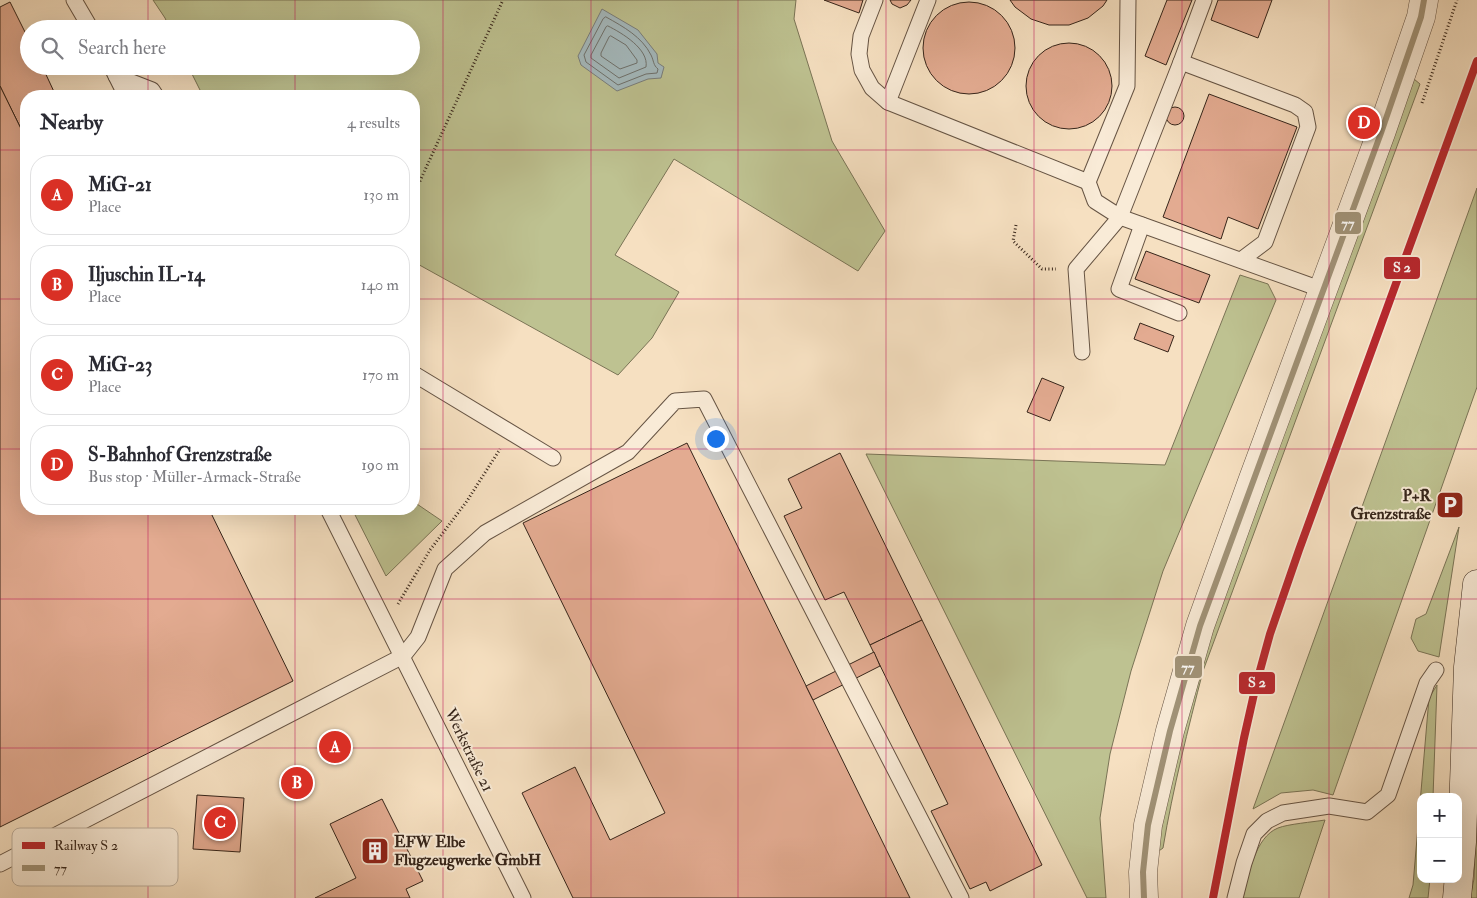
<!DOCTYPE html>
<meta charset="utf-8">
<style>
:root{--surface:#fff;--page:#f2f2f3;--text:#2b2b33;--muted:#7c7c81;--line:#e1e1e2;--accent:#d93025}
body{margin:0;font-family:"IM FELL Double Pica",serif;background:var(--page);color:var(--text)}
.controls{position:absolute;right:15px;bottom:15px;display:grid;overflow:hidden;border-radius:10px;box-shadow:0 5px 20px #0002}
.controls button{width:45px;height:45px;display:grid;place-items:center;padding:0;border:0;border-bottom:1px solid var(--line);background:var(--surface);color:var(--text);font:25px sans-serif}
.you{position:absolute;left:715px;top:438px;width:18px;height:18px;margin:-12px;border:4px solid #fff;border-radius:50%;background:#1a73e8;box-shadow:0 0 0 8px #1a73e833}
.badge{display:grid;place-items:center;width:32px;height:32px;border-radius:50%;background:var(--accent);color:#fff;font-size:16px;font-weight:700}
.pin{position:absolute;translate:-50% -50%;border:2px solid #fff;box-shadow:0 1px 5px #0006}
.list{margin:0;padding:0;list-style:none}
h2{display:flex;justify-content:space-between;align-items:center;height:65px;margin:0;padding:0 20px;font-size:21px}
h2 small{font-size:16px;font-weight:400;color:var(--muted)}
.list li{display:grid;grid-template-columns:32px 1fr auto;gap:15px;align-items:center;box-sizing:border-box;height:80px;margin:0 10px 10px;padding:0 10px;border:1px solid var(--line);border-radius:20px}
.list b{display:block;font-size:19px;white-space:nowrap}
.list p{margin:0;font-size:16px;white-space:nowrap;color:var(--muted)}
.list em{font-size:16px;font-style:normal;color:var(--muted)}
.icon{flex:none;width:28px;height:28px;fill:none;stroke:currentColor;stroke-width:2;stroke-linecap:round;stroke-linejoin:round}
.map{position:relative;flex:none;width:1477px;height:898px;overflow:hidden}
.search{position:absolute;background:var(--surface);box-shadow:0 5px 20px #0002;left:20px;top:20px;width:400px;height:55px;display:flex;align-items:center;gap:12px;box-sizing:border-box;padding:0 18px;border-radius:28px;color:var(--muted);font-size:19px}
.panel{position:absolute;background:var(--surface);box-shadow:0 5px 20px #0002;left:20px;top:90px;width:400px;height:425px;border-radius:20px}
.map>svg:first-child{display:block}
.green{fill:#bec291;stroke:#7a7456}
.water{fill:#a4babf;stroke:#787e7d}
.lines{fill:none;stroke-linecap:round;stroke-linejoin:round}
.shore{stroke:#6d706c;stroke-width:1}
.building{fill:#e3ab91;stroke:#36251a}
.service-casing{stroke:#665444;stroke-width:17}
.minor-casing{stroke:#665444;stroke-width:29}
.secondary-casing{stroke:#36251a;stroke-width:29}
.path{stroke:#36251a;stroke-width:3;stroke-dasharray:1 2.5;stroke-linecap:butt}
.service{stroke:#f9ebd7;stroke-width:15}
.minor{stroke:#f9ebd7;stroke-width:28}
.secondary{stroke:#f9ebd7;stroke-width:28}
.bus-1-casing{stroke:#f9ebd7;stroke-width:10}
.bus-1{stroke:#a19378;stroke-width:6}
.rail-1-casing{stroke:#f9ebd7;stroke-width:11}
.rail-1{stroke:#b8282e;stroke-width:8}
.grid{fill:none;stroke:#c2185b;stroke-width:1;stroke-opacity:0.55}
.labels{text-anchor:middle;dominant-baseline:central;stroke-width:4;stroke-linejoin:round;paint-order:stroke}
.poi-label{font-size:16px;font-weight:bold;fill:#36251a;stroke:#f9ebd7;text-anchor:end}
.street-label{font-size:16px;fill:#36251a;stroke:#f9ebd7}
.key{fill:#f9ebd7;stroke:#beb09e;stroke-width:1}
.key-label{font-size:14px;fill:#36251a}
.line-badge{stroke:#f9ebd7;stroke-width:2}
.badge-label{font-size:14px;text-anchor:middle;font-weight:bold;fill:#fff}
</style>
<div class="map">
<svg width="1477" height="898" viewBox="0 0 1477 898">
<rect width="100%" height="100%" fill="#f6e0c1"/>
<filter id="stains"><feTurbulence type="fractalNoise" baseFrequency=".004" numOctaves="4"/><feColorMatrix values="0 0 0 0 .2 0 0 0 0 .09 0 0 0 0 .02 0 0 0 .5 -.17"/></filter>
<radialGradient id="worn" r=".72"><stop offset=".6" stop-color="#630" stop-opacity="0"/><stop offset="1" stop-color="#630" stop-opacity=".3"/></radialGradient>
<g class="green">
<path d="M153,0H796L794,19L832,141L885,231L858,271L674,159L615,255L679,292L652,338L618,375L414,262V96H203L188,66H411V29H170L165,18Z"/>
<path d="M1414,79L1420,84L1203,671C1188,729 1173,788 1163,848L1156,853L1195,670Z"/>
<path d="M1477,188V387L1333,795L1313,790L1281,793L1253,809Z"/>
<path d="M1240,275L1268,284L1276,300L1163,571L1131,671L1110,754L1100,818L1106,898H1087L866,454L1165,465Z"/>
<path d="M414,502L442,521L386,576L352,509H414Z"/>
<path d="M1459,527L1439,657L1418,651L1411,638L1416,619L1426,614Z"/>
<path d="M1437,685L1433,797H1421V879H1430L1428,898H1409L1413,885L1429,698Z"/>
<path d="M1477,815V898H1470L1474,879Z"/>
<path d="M1325,820L1299,898H1243C1248,876 1255,837 1278,828C1288,824 1313,822 1325,820Z"/>
</g>
<path class="water" d="M602,9L638,30L657,54L658,63L664,67L661,78L648,79L617,91L581,65L578,56Z"/>
<g class="lines">
<g class="shore">
<path d="M606,17C624,27 642,37 651,55C654,61 653,65 658,69L657,73L646,74L618,85L586,62L584,55L603,19Z"/>
<path d="M608,26C622,33 649,49 646,67L619,78L591,58V55L606,27Z"/>
<path d="M611,36L626,45L637,60V63L620,69L601,56V53L609,37Z"/>
</g>
</g>
<g class="building">
<path d="M824,0H863L859,13Z"/>
<path d="M890,0H911L907,5L900,8L892,4Z"/>
<path d="M1010,0H1107L1103,6L1088,18L1069,25H1049L1031,19L1015,7Z"/>
<path d="M1167,0H1192L1166,65L1145,56Z"/>
<path d="M1218,0H1272L1258,38L1211,20Z"/>
<circle cx="969" cy="48" r="46"/>
<path d="M10,2L29,40V66H42L56,96H26V139L0,86V7Z"/>
<circle cx="1069" cy="86" r="43"/>
<path d="M0,86L26,139V509H209L293,681L0,827Z"/>
<path d="M1209,94L1297,127L1258,229L1228,217L1221,239L1163,217Z"/>
<circle cx="1175" cy="116" r="9"/>
<path d="M1146,251L1210,275L1199,303L1135,279Z"/>
<path d="M1140,323L1174,336L1168,352L1134,339Z"/>
<path d="M1042,378L1064,387L1050,421L1027,412Z"/>
<path d="M687,443L813,700L910,898H573L522,793L575,767L610,840L665,813L523,523Z"/>
<path d="M840,453L922,620L870,645L844,592L825,600L784,516L802,508L788,479Z"/>
<path d="M922,620L1042,865L990,891L986,882L970,889L931,811L948,804L870,645Z"/>
<path d="M874,652L880,666L813,700L806,686Z"/>
<path d="M197,795L244,798L240,852L193,849Z"/>
<path d="M382,799L423,881L406,889L410,898H315L356,878L330,824Z"/>
</g>
<g class="lines">
<defs>
<g id="service">
<path d="M74,0L91,29"/>
<path d="M875,0L861,36L859,54L862,70L872,88L888,102L1088,182L1127,86L1128,0"/>
<path d="M1181,62L1295,105L1305,112L1308,127L1265,242L1241,260"/>
<path d="M111,66L126,96"/>
<path d="M116,76L152,90L156,96"/>
<path d="M888,102L928,0"/>
<path d="M1088,182L1095,201L1120,217L1323,290"/>
<path d="M1142,225L1119,289L1179,313"/>
<path d="M1082,352L1076,269L1120,217L1181,62L1204,0"/>
<path d="M414,374L553,458"/>
<path d="M328,509L523,898"/>
<path d="M0,864L403,656L418,637L445,569L485,533L628,452L675,401L704,399L961,898"/>
<path d="M1235,898L1244,863L1254,834L1267,821L1283,813L1329,806L1367,812L1388,795L1427,683L1436,670"/>
</g>
<path id="minor" d="M1144,898L1143,872L1148,825L1170,731L1200,626L1253,479L1381,133L1421,17L1424,0"/>
<path id="secondary" d="M1457,898L1462,842L1468,667L1477,584"/>
</defs>
<use href="#service" class="service-casing"/>
<use href="#minor" class="minor-casing"/>
<use href="#secondary" class="secondary-casing"/>
<g class="path">
<path d="M1422,103L1457,0"/>
<path d="M414,194L503,0"/>
<path d="M1016,225L1013,241L1042,269H1056"/>
<path d="M398,604L430,550L467,501L500,449"/>
</g>
<use href="#service" class="service"/>
<use href="#minor" class="minor"/>
<use href="#secondary" class="secondary"/>
<defs>
<path id="bus-1" d="M1144,898L1143,872L1148,825L1170,731L1200,626L1381,133L1421,17L1424,0"/>
</defs>
<use href="#bus-1" class="bus-1-casing"/>
<use href="#bus-1" class="bus-1"/>
<defs>
<path id="rail-1" d="M1213,898L1244,738L1256,685L1270,634L1299,550L1477,61"/>
</defs>
<use href="#rail-1" class="rail-1-casing"/>
<use href="#rail-1" class="rail-1"/>
</g>
<path class="grid" d="M148,0V29M295,0V29M443,0V898M591,0V898M738,0V898M886,0V898M1034,0V898M1182,0V898M1329,0V898M148,66V96M295,66V96M0,150H26M414,150H1477M0,299H26M414,299H1477M0,449H26M414,449H1477M148,509V898M295,509V898M0,599H1477M0,748H1477"/>
<defs>
<symbol id="parking-square" viewBox="-11 -11 22 22"><rect x="-9" y="-9" width="18" height="18" rx="4" fill="#8f2418" stroke="#f9ebd7"/><path d="M-3.5-5.5H1a3.5 3.5 0 0 1 0 7H-1V5.5H-3.5ZM-1-3.4V-.6H.8a1.4 1.4 0 0 0 0-2.8Z" fill="#fff"/></symbol>
<symbol id="building-square" viewBox="-11 -11 22 22"><rect x="-9" y="-9" width="18" height="18" rx="4" fill="#8f2418" stroke="#f9ebd7"/><path d="M-4-6H4V6H1V3H-1V6H-4ZM-2.5-4.3h1.7v1.8h-1.7ZM.8-4.3h1.7v1.8H.8ZM-2.5-1h1.7V.8h-1.7ZM.8-1h1.7V.8H.8Z" fill="#fff"/></symbol>
</defs>
<g fill-rule="evenodd">
<use href="#parking-square" x="1434" y="489" width="32" height="32"/>
<use href="#building-square" x="359" y="835" width="32" height="32"/>
</g>
<g class="labels">
<g class="poi-label">
<text x="1431" y="496">P+R<tspan x="1431" dy="18">Grenzstraße</tspan></text>
<text x="394" y="842" text-anchor="start">EFW Elbe<tspan x="394" dy="18">Flugzeugwerke GmbH</tspan></text>
</g>
<g class="street-label">
<text transform="translate(469 750) rotate(64)">Werkstraße 21</text>
</g>
</g>
<rect x="12" y="828" width="166" height="58" rx="8" class="key"/>
<rect x="22" y="842" width="23" height="7" fill="#b8282e"/>
<rect x="22" y="865" width="23" height="6" fill="#a19378"/>
<g class="key-label">
<text x="54" y="850">Railway S 2</text>
<text x="54" y="873">77</text>
</g>
<g class="line-badge">
<rect x="1334" y="211" width="28" height="24" rx="5" fill="#a19378"/>
<rect x="1383" y="256" width="38" height="24" rx="5" fill="#b8282e"/>
<rect x="1174" y="655" width="29" height="24" rx="5" fill="#a19378"/>
<rect x="1238" y="671" width="38" height="24" rx="5" fill="#b8282e"/>
</g>
<g class="badge-label">
<text x="1348" y="228">77</text>
<text x="1402" y="272">S 2</text>
<text x="1188" y="672">77</text>
<text x="1257" y="687">S 2</text>
</g>
<rect width="100%" height="100%" filter="url(#stains)"/>
<rect width="100%" height="100%" fill="url(#worn)"/>
</svg>
<div class="controls">
<button>+</button>
<button>−</button>
</div>
<div class="you"></div>
<div class="pin badge" style="left:335px;top:747px">A</div>
<div class="pin badge" style="left:297px;top:783px">B</div>
<div class="pin badge" style="left:220px;top:823px">C</div>
<div class="pin badge" style="left:1364px;top:123px">D</div>
<div class="search"><svg class="icon" aria-label="search" viewBox="0 0 24 24"><circle cx="10" cy="10" r="6"/><path d="M15 15l6 6"/></svg>Search here</div>
<section class="panel">
<h2>Nearby<small>4 results</small></h2>
<ul class="list">
<li><span class="badge">A</span><div><b>MiG-21</b><p>Place</p></div><em>130 m</em></li>
<li><span class="badge">B</span><div><b>Iljuschin IL-14</b><p>Place</p></div><em>140 m</em></li>
<li><span class="badge">C</span><div><b>MiG-23</b><p>Place</p></div><em>170 m</em></li>
<li><span class="badge">D</span><div><b>S-Bahnhof Grenzstraße</b><p>Bus stop · Müller-Armack-Straße</p></div><em>190 m</em></li>
</ul>
</section>
</div>
